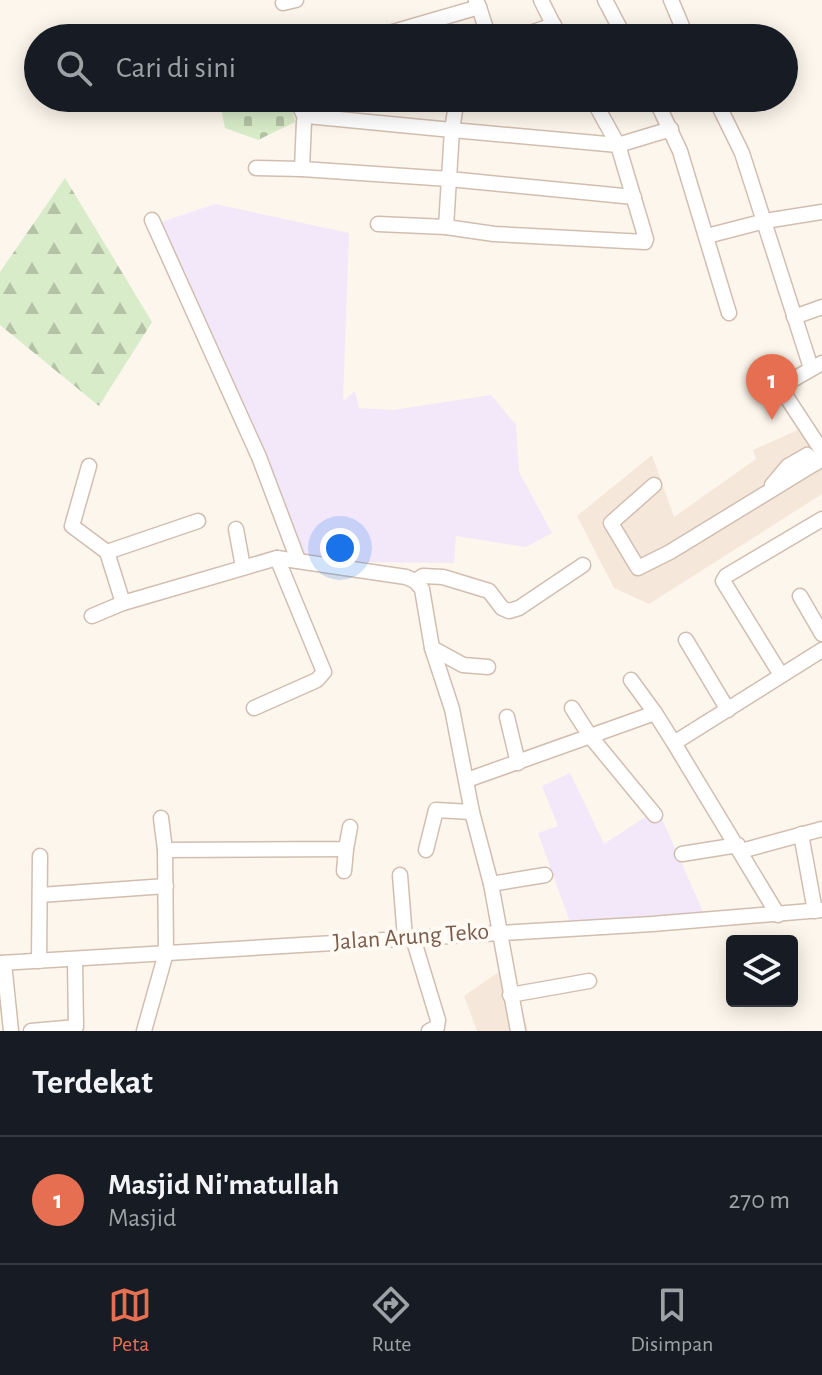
<!DOCTYPE html>
<html lang="id">
<style>
:root{--surface:#171b24;--page:#242831;--text:#f1f3f6;--muted:#9ea1a6;--line:#363941;--accent:#e76f51}
body{margin:0;font-family:"Alegreya Sans",sans-serif;background:var(--page);color:var(--text)}
.controls{position:absolute;right:24px;bottom:24px;display:grid;overflow:hidden;border-radius:8px;box-shadow:0 4px 20px #0003}
.controls button{width:72px;height:72px;display:grid;place-items:center;padding:0;border:0;border-bottom:2px solid var(--line);background:var(--surface);color:var(--text);font:40px sans-serif}
.you{position:absolute;left:340px;top:548px;width:28px;height:28px;margin:-20px;border:6px solid #fff;border-radius:50%;background:#1a73e8;box-shadow:0 0 0 12px #1a73e833}
.badge{display:grid;place-items:center;width:52px;height:52px;border-radius:50%;background:var(--accent);color:#fff;font-size:26px;font-weight:700}
.pin{position:absolute;translate:-50% -66px;filter:drop-shadow(0 2px 4px #0008)}
.pin::after{content:'';position:absolute;top:42px;width:28px;height:24px;background:inherit;clip-path:polygon(0 0,100% 0,50% 100%)}
.list{margin:0;padding:0;list-style:none}
h2{display:flex;justify-content:space-between;align-items:center;height:104px;margin:0;padding:0 32px;font-size:34px}
h2 small{font-size:26px;font-weight:400;color:var(--muted)}
.list li{display:grid;grid-template-columns:52px 1fr auto;gap:24px;align-items:center;box-sizing:border-box;height:128px;padding:0 32px;border-top:2px solid var(--line)}
.list b{display:block;font-size:30px;white-space:nowrap}
.list p{margin:0;font-size:26px;white-space:nowrap;color:var(--muted)}
.list em{font-size:26px;font-style:normal;color:var(--muted)}
.icon{flex:none;width:44px;height:44px;fill:none;stroke:currentColor;stroke-width:2;stroke-linecap:round;stroke-linejoin:round}
.map{position:relative;flex:none;width:822px;height:1031px;overflow:hidden}
.search{position:absolute;background:var(--surface);box-shadow:0 4px 20px #0003;left:24px;right:24px;top:24px;height:88px;display:flex;align-items:center;gap:20px;box-sizing:border-box;padding:0 28px;border-radius:44px;color:var(--muted);font-size:30px}
.sheet{height:232px;background:var(--surface)}
nav{display:flex;justify-content:space-around;align-items:center;box-sizing:border-box;height:112px;border-top:2px solid var(--line);background:var(--surface);font-size:22px;color:var(--muted)}
nav a{display:grid;justify-items:center;gap:4px}
nav .on{color:var(--accent)}
.map>svg:first-child{display:block}
.residential{fill:#f5e8da}
.education{fill:#f3e8fa}
.forest{fill:url(#forest-firs)}
.cemetery{fill:url(#cemetery-stones)}
.lines{fill:none;stroke-linecap:round;stroke-linejoin:round}
.minor-casing{stroke:#d1beb0;stroke-width:17}
.minor{stroke:#fff;stroke-width:14}
.labels{text-anchor:middle;dominant-baseline:central;stroke-width:8;stroke-linejoin:round;paint-order:stroke}
.street-label{font-size:24px;fill:#7a5c4d;stroke:#fffaf3}
</style>
<div class="map">
<svg width="822" height="1031" viewBox="0 0 822 1031">
<defs>
<pattern id="forest-firs" width="22" height="20" patternUnits="userSpaceOnUse" patternTransform="scale(2)"><rect width="22" height="20" fill="#d8ecc9"/><path d="M5 1l3.5 6h-7zM16 11l3.5 6h-7z" fill="#b4c2a5"/></pattern>
<pattern id="cemetery-stones" width="16" height="16" patternUnits="userSpaceOnUse" patternTransform="scale(2)"><rect width="16" height="16" fill="#d8ecc9"/><path d="M2 7V4a2 2 0 0 1 4 0v3zM10 15v-3a2 2 0 0 1 4 0v3z" fill="#b4c2a5"/></pattern>
</defs>
<rect width="100%" height="100%" fill="#fdf6ec"/>
<g class="residential">
<path d="M802,428L822,459V494L649,604L614,588L577,516L652,455L674,517L756,459L753,450Z"/>
<path d="M510,964L528,1031H477L464,996Z"/>
</g>
<g class="education">
<path d="M215,204L349,233L343,401L355,391L359,408L393,410L491,395L516,425L519,472L552,533L526,547L456,536L454,563L342,562L329,557H303L161,222Z"/>
<path d="M570,773L604,844L650,814L662,819L704,914L570,922L538,833L558,826L542,786Z"/>
</g>
<path class="forest" d="M65,178L152,322L99,406L0,325V272Z"/>
<path class="cemetery" d="M219,98H289L295,122L258,140L225,128Z"/>
<g class="lines">
<defs>
<g id="minor">
<path d="M541,0L560,38"/>
<path d="M605,0L625,38"/>
<path d="M671,0L687,38"/>
<path d="M283,3L296,0"/>
<path d="M479,7L489,38"/>
<path d="M372,38L479,7L476,0"/>
<path d="M515,38L554,25"/>
<path d="M296,98L305,118"/>
<path d="M457,98L452,130L618,145L671,129"/>
<path d="M592,98L618,145L646,239L645,242L494,234L446,227L452,130L307,116L304,121L302,169L449,179L634,197"/>
<path d="M655,98L680,151L729,313"/>
<path d="M715,98L742,153L811,368"/>
<path d="M256,168L302,169"/>
<path d="M152,220L259,457L298,560"/>
<path d="M378,224L446,227"/>
<path d="M707,236L765,221L822,212"/>
<path d="M794,317L822,307"/>
<path d="M822,363L780,387L822,451"/>
<path d="M89,466L72,526L107,552L123,603"/>
<path d="M654,485L611,523L638,568L670,552L822,459"/>
<path d="M772,485L788,466L807,455L816,463"/>
<path d="M236,529L243,567"/>
<path d="M107,552L198,521"/>
<path d="M415,581L423,576L443,577L489,591L502,608L509,611L519,608L583,565"/>
<path d="M800,596L822,634"/>
<path d="M92,616L123,603L277,558L406,577L415,581L422,589L432,648L452,709L472,812L491,884L518,1031"/>
<path d="M686,640L728,710"/>
<path d="M432,648L463,665L488,667"/>
<path d="M781,675L723,581L726,576L822,519"/>
<path d="M631,680L655,713"/>
<path d="M254,708L317,680L324,672L277,558"/>
<path d="M572,708L590,736L655,815"/>
<path d="M507,717L518,763"/>
<path d="M674,743L778,915"/>
<path d="M467,780L655,713L674,743L822,650"/>
<path d="M161,818L165,850"/>
<path d="M801,834L815,911"/>
<path d="M426,850L436,810L472,812"/>
<path d="M741,851L822,829"/>
<path d="M682,854L738,845"/>
<path d="M344,871L346,849"/>
<path d="M400,875L405,938"/>
<path d="M491,884L545,875"/>
<path d="M40,895L166,886"/>
<path d="M413,938L438,1020L437,1027L429,1031"/>
<path d="M39,961L40,856"/>
<path d="M0,963L652,924L822,910"/>
<path d="M4,963L11,1031"/>
<path d="M510,995L589,981"/>
<path d="M31,1031L76,1027L75,960"/>
<path d="M144,1031L166,953L165,850L346,849L350,827"/>
</g>
</defs>
<use href="#minor" class="minor-casing"/>
<use href="#minor" class="minor"/>
</g>
<g class="labels">
<g class="street-label">
<text transform="translate(411 937) rotate(-4)">Jalan Arung Teko</text>
</g>
</g>
</svg>
<div class="controls">
<button><svg class="icon" aria-label="layers" viewBox="0 0 24 24"><path d="M12 4l9 5-9 5-9-5zM3 14l9 5 9-5"/></svg></button>
</div>
<div class="you"></div>
<div class="pin badge" style="left:772px;top:420px">1</div>
<div class="search"><svg class="icon" aria-label="search" viewBox="0 0 24 24"><circle cx="10" cy="10" r="6"/><path d="M15 15l6 6"/></svg>Cari di sini</div>
</div>
<section class="sheet">
<h2>Terdekat<small></small></h2>
<ul class="list">
<li><span class="badge">1</span><div><b>Masjid Ni'matullah</b><p>Masjid</p></div><em>270 m</em></li>
</ul>
</section>
<nav>
<a class="on"><svg class="icon" aria-label="map" viewBox="0 0 24 24"><path d="M3 6l6-2 6 2 6-2v14l-6 2-6-2-6 2zM9 4v14M15 6v14"/></svg>Peta</a>
<a><svg class="icon" aria-label="directions" viewBox="0 0 24 24"><path d="M12 3l9 9-9 9-9-9zM9 14v-3h6M13 9l2 2-2 2"/></svg>Rute</a>
<a><svg class="icon" aria-label="saved" viewBox="0 0 24 24"><path d="M7 4h10v16l-5-4-5 4z"/></svg>Disimpan</a>
</nav>
